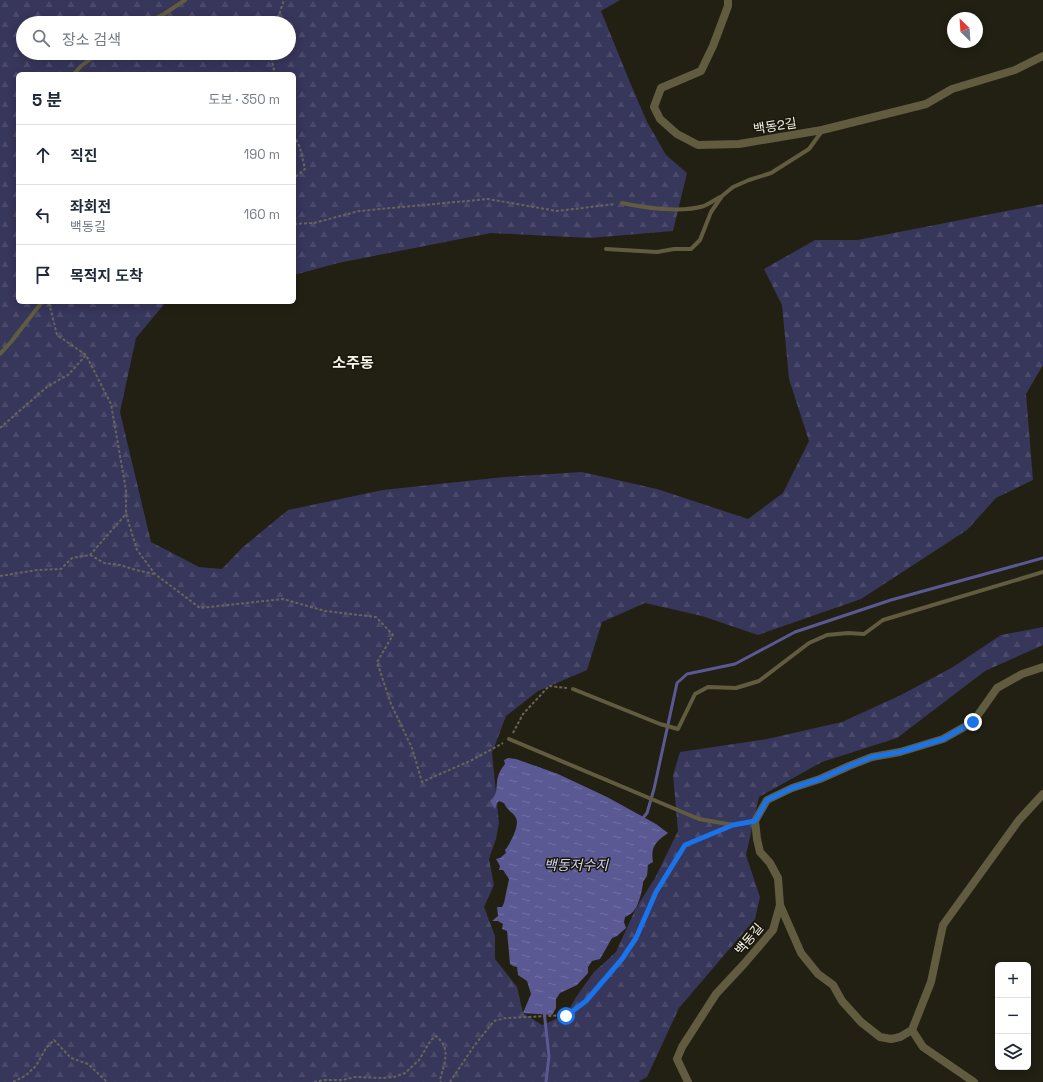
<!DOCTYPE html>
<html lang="ko">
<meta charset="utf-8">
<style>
:root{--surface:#fff;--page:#f2f2f3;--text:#1f2937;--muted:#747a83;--line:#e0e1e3}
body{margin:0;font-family:"Space Grotesk","Noto Sans KR",sans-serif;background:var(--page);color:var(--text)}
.controls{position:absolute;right:12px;bottom:12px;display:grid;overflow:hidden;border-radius:6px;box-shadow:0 2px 10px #0003}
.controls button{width:36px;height:36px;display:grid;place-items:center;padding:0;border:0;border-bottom:1px solid var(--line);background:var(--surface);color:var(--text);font:20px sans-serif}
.compass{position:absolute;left:947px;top:12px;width:36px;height:36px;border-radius:50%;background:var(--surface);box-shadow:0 2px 10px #0003;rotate:335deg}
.stop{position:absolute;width:12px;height:12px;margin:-9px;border:3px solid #1a73e8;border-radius:50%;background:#fff}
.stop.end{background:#1a73e8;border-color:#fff;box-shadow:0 1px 4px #0008}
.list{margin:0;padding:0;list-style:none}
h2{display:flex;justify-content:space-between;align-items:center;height:52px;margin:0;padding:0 16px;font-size:17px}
h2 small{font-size:13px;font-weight:400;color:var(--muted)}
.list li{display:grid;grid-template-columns:26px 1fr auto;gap:12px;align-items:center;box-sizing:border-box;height:60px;padding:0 16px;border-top:1px solid var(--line)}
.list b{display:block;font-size:15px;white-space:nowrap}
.list p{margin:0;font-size:13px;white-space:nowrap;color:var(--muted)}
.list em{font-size:13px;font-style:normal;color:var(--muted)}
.icon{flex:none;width:22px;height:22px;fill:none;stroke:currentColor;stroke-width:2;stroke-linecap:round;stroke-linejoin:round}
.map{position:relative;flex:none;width:1043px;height:1082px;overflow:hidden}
.search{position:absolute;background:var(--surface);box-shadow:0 2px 10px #0003;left:16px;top:16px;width:280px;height:44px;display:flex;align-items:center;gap:10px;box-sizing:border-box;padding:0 14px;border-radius:22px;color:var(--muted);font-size:15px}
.panel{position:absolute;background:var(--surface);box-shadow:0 2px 10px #0003;left:16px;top:72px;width:280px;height:232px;border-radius:6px}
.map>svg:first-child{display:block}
.forest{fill:url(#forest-firs);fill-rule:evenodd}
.water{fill:url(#water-ripples)}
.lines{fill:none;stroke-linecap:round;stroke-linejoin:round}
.stream{stroke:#5a5994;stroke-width:3}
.path{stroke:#67655a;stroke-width:2;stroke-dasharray:3 2;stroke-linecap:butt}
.service{stroke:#615b40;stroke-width:4}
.minor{stroke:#615b40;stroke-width:8}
.route{stroke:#1a73e8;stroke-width:5}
.labels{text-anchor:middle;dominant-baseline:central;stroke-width:3;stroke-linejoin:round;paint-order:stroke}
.street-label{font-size:13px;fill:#f4f2ea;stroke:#19160a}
.water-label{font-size:14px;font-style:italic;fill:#cfd1f5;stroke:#19160a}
.quarter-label{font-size:15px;font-weight:bold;fill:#f4f2ea;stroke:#19160a}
</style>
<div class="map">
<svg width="1043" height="1082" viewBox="0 0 1043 1082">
<defs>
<pattern id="forest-firs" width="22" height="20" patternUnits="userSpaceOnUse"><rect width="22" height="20" fill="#37365b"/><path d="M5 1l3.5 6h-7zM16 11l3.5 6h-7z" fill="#4b4a6b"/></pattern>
<pattern id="water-ripples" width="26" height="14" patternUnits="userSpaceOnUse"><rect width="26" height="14" fill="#5a5994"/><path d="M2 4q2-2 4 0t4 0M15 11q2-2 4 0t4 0" fill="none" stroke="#7271a3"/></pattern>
</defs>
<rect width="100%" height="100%" fill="#222013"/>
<path class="forest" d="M0,0H620L601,11L629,80L647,122L666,155L687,173L673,231L590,238L491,233L338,263L294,275V74H18V302H166L136,338L120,412L151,542L199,567L222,569L242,548L288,510L383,490L504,477L582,472L657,489L748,519L783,493L809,441L789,379L782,305L764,269L815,240H858L1043,204V365L1026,394L1033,480L996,498L967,530L861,599L758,635L702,616L645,603L602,622L587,670L538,691L506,716L492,753L499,823L496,839L489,859L494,885L484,907L495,936V959L517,987L523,1013L542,1025L566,1015L576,997L594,972L616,952L636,908L655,878L678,831L673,775L680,752L767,739L842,722L901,695L953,667L1001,635L1043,627V645L985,671L897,738L822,762L759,797L746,855L760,897L755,919L679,1008L647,1077L638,1082H0ZM23,23H289V53H23Z"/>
<path class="water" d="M508,758L516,759L558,774L607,797L656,824L668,833C657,841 650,846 653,862L648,865L647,876L643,882C643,888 639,904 635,909C633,913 629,915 625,917L624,922L626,928L617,936L612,938L600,959L592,961L588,967V973L577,985L560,993L556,999V1008L552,1015L523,1013L531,994L527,981L518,975L517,967L513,966L510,964L507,931L502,929L503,924L498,921H492L498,916L497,907H502L504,903L509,879L503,870H499L500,866L496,859L500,858L506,853L505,850C510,844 520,825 516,818C513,812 508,812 504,803L499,801L497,803L495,809L492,805L490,801C497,795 496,791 497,783C497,776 501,769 505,764L504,760Z"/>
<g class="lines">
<g class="stream">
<path d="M642,819L647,813L654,789L677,683L687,674L735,664L795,632L891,600L1043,558"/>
<path d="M544,1011L549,1056L546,1082"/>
</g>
<g class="path">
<path d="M276,23L284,0"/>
<path d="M270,53L275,74"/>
<path d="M294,135L300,148L305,169L294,178"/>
<path d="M294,224L314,223L359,211L488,199L557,211L615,204"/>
<path d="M49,303L57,335L86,355L111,404L126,490V514L137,550L155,574L200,608L283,599L325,611L376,617L393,635L377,662L391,704L412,748L422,782L472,760L503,743"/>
<path d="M0,428L48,386L68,375L86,355"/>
<path d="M90,555L104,563L120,565L136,570L154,574"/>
<path d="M0,576L37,570L61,569L72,558L90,555L126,514"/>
<path d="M513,733L523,714L549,686L567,688"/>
<path d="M13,1082L25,1076L36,1066L46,1048L54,1040L71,1058L88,1064L107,1082"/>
<path d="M314,1082L325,1080H343L355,1077L383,1078L394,1077L405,1073L419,1060L431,1040L436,1036C452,1049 444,1063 440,1080L441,1082"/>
<path d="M450,1082L474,1046L494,1021L506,1018L566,1015L586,1001L622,959L636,938L655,892L685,845L720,830"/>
</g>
<g class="service">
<path d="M146,23L164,14L185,0"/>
<path d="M74,74L81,66L99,53"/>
<path d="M622,203C645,208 681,213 704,206C709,204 715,200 720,197"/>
<path d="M606,249L657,252L674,249H691L700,240L711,212L722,196L733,187L749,180L771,173L809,149L822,131"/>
<path d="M0,354L11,342L42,302"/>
<path d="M573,689L660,724L678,729L695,694L708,687L736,688L759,681L809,643L827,635L848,633L864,634L883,620L1043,572"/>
<path d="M509,739L699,819L733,825L755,821"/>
</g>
<g class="minor">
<path d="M728,0V6L713,46L701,71L661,88L654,107L660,119L677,134L698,145L739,144L822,130L926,104L952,89L1015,70L1043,56"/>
<path d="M780,905L801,953L818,974L833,985L842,1001L861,1022L880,1037L891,1039L900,1037L912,1030"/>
<path d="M688,1082L677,1059L682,1047L716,994L744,964L773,930L780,905L778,878L770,863L760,852L757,839L755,821L767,800L792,788L820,779L849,766L872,757L900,752L943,739L973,722L997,688L1022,674L1043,667"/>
<path d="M974,1082L923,1047L912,1030L931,982L943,925L1019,820L1043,794"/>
</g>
</g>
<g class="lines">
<path class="route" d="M566,1016L586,1001L622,959L636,938L656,892L685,845L733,825L755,821L767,800L792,788L820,779L849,766L872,757L900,752L943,739L973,722"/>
</g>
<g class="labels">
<g class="street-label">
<text transform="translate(775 126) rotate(-9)">백동2길</text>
<text transform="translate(749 939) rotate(-50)">백동길</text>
</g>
<g class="water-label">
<text x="576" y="865">백동저수지</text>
</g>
<g class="quarter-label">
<text x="353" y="362">소주동</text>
</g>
</g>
</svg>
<div class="controls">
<button>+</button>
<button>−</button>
<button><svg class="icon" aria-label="layers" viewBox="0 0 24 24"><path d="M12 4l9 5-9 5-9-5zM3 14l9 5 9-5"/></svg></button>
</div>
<svg class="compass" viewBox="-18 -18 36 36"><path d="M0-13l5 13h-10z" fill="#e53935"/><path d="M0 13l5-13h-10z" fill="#747a83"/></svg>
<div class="stop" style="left:566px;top:1016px"></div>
<div class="stop end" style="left:973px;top:722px"></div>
<div class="search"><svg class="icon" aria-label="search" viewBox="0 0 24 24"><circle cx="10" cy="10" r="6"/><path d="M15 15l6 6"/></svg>장소 검색</div>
<section class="panel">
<h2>5 분<small>도보 · 350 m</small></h2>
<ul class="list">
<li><svg class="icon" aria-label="ahead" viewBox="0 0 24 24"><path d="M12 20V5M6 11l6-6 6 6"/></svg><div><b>직진</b></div><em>190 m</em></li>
<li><svg class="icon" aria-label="left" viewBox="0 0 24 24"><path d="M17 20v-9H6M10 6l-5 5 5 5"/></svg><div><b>좌회전</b><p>백동길</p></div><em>160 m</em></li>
<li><svg class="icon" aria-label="arrive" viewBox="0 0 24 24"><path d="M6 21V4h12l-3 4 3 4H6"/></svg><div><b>목적지 도착</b></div></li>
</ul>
</section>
</div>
